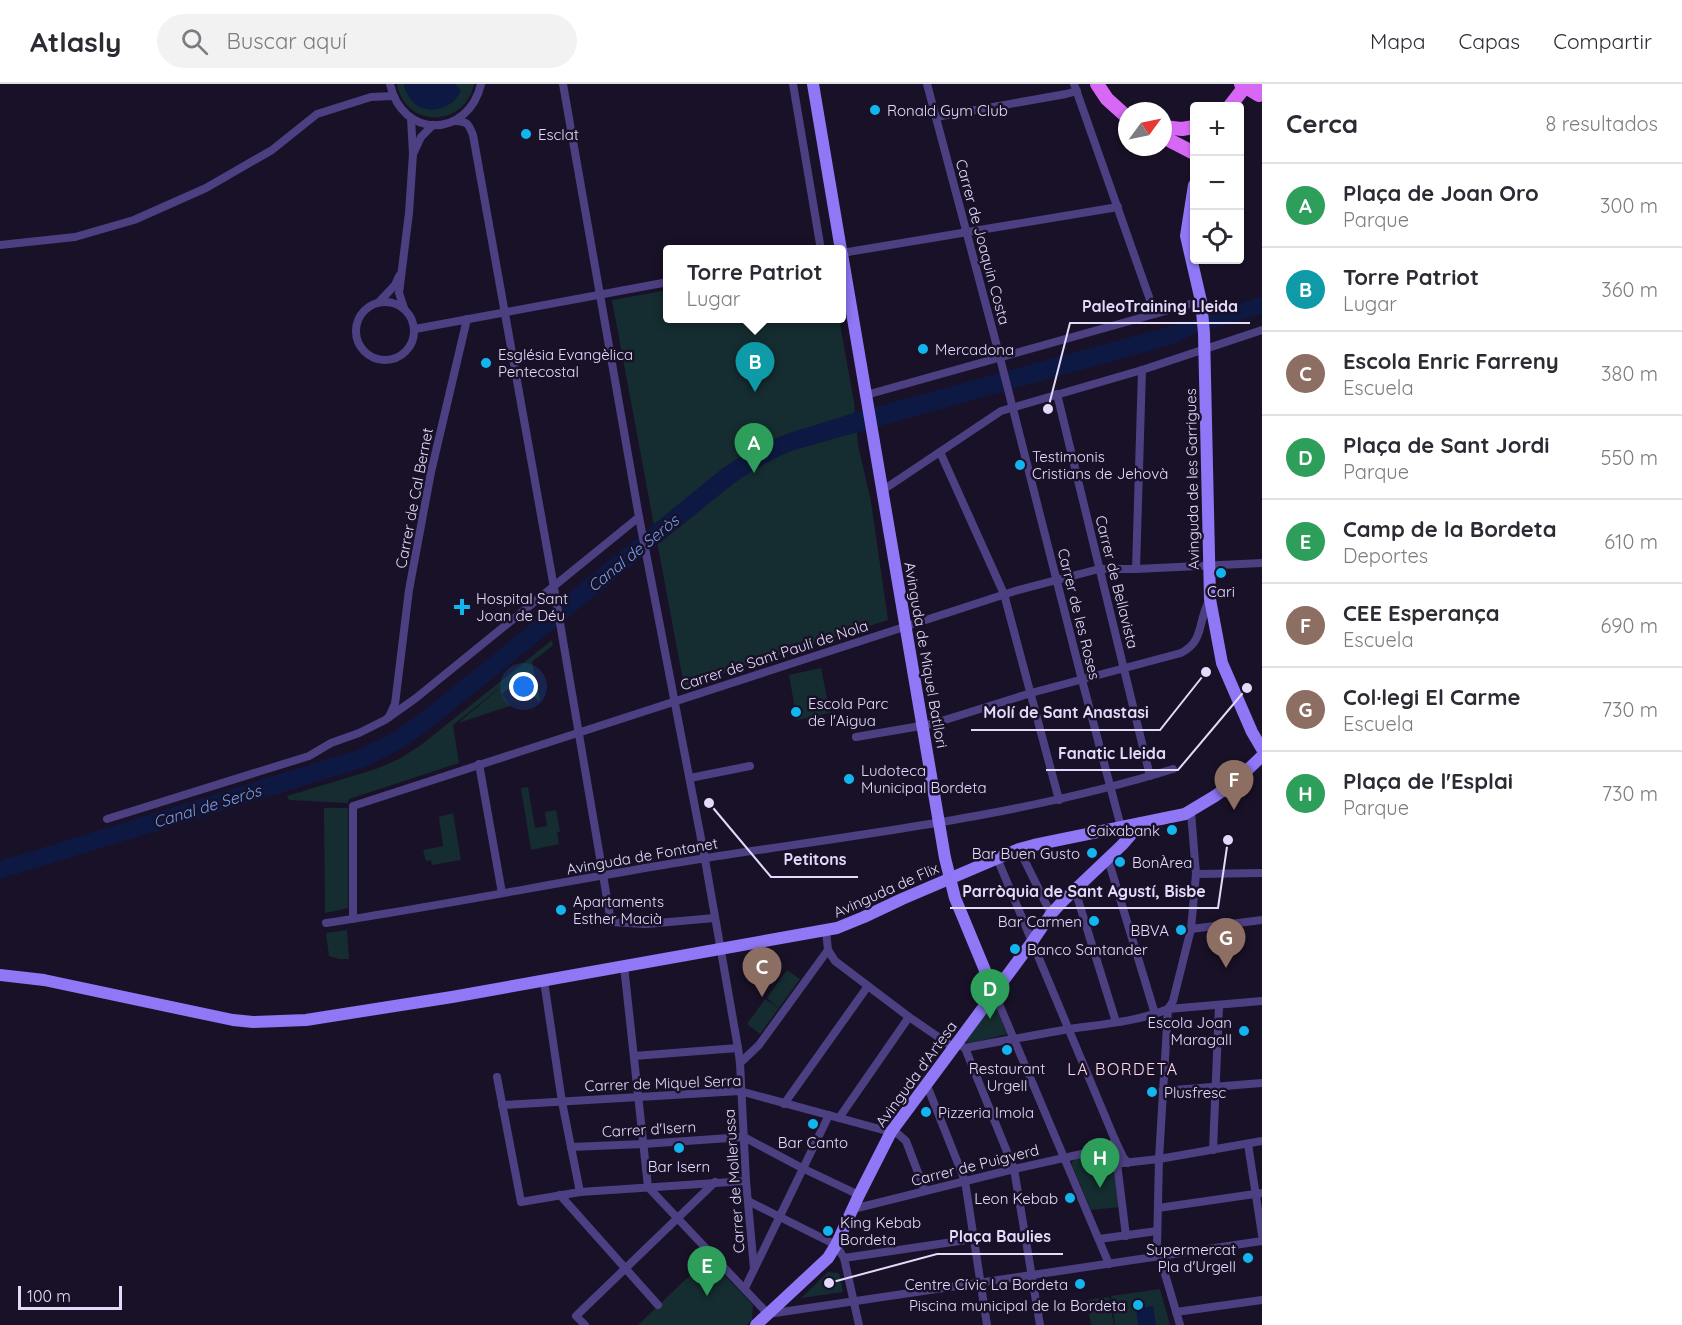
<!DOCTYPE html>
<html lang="es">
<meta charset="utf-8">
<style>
:root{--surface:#fff;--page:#f2f2f3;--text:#2b2b33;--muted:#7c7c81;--line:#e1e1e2;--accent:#206988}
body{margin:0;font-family:Quicksand,sans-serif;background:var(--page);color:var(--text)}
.controls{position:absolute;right:18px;top:18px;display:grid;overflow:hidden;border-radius:6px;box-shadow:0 2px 4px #0004}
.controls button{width:54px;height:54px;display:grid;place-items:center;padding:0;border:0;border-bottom:2px solid var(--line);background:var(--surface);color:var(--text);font:30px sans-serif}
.compass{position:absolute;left:1118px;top:18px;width:54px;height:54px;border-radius:50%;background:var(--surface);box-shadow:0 2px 4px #0004;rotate:57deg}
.scale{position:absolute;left:18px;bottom:15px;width:104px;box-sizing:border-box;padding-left:6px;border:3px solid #e3dafc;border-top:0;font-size:16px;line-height:21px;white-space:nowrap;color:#e3dafc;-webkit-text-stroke:4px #191127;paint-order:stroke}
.you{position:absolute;left:524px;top:603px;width:21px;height:21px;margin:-15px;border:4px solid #fff;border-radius:50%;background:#1a73e8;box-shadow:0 0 0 9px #1a73e833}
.badge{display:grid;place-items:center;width:39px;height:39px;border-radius:50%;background:var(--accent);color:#fff;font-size:20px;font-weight:700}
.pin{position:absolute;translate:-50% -50px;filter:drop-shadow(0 2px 3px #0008)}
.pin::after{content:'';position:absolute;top:32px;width:21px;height:18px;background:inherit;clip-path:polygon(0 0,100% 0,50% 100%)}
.popup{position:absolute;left:663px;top:161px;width:183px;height:78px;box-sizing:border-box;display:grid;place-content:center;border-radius:6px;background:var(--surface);filter:drop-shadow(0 2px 4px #0005);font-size:20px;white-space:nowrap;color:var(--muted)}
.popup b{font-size:22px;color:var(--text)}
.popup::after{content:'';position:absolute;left:50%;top:100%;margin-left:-12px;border:12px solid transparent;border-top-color:var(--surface)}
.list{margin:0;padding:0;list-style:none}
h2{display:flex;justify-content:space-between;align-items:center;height:78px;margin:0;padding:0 24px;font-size:26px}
h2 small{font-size:20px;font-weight:400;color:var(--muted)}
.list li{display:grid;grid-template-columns:39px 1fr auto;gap:18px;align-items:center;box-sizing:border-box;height:84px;padding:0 24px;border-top:2px solid var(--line)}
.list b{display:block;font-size:22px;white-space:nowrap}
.list p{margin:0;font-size:20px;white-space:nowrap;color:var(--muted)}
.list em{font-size:20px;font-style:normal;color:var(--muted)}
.icon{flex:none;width:33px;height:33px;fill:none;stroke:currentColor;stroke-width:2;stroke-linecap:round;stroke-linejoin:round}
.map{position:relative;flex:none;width:1262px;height:1241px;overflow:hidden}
header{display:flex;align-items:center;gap:36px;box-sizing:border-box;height:84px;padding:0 30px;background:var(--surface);border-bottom:2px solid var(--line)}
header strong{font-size:28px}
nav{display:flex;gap:33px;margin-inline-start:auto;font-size:21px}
.search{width:420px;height:54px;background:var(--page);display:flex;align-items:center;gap:15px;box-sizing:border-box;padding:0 21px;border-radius:33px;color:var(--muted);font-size:22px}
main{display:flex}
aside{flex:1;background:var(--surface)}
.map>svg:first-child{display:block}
.green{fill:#152d30}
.water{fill:#0e1943}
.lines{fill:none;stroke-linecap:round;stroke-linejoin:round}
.street{stroke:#4d4082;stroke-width:8}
.secondary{stroke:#8f77f6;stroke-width:12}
.primary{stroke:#d768f5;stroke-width:14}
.primary-bridge{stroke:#d768f5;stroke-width:14}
.poi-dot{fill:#13b5ef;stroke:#191127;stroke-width:2}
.labels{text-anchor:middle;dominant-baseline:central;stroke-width:5;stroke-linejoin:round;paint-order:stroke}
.poi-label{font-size:15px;fill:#e3dafc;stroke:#191127;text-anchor:start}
.street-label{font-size:15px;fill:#e3dafc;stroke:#191127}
.water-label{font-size:16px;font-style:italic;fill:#6fa1f5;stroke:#191127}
.neighbourhood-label{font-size:16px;letter-spacing:1.5px;fill:#fddbeb;stroke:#191127}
.leader{fill:none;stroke:#e3dafc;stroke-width:2}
.callout-dot{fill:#e3dafc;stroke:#191127;stroke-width:2}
.callout-label{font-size:16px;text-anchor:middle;font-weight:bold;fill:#e3dafc;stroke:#191127;stroke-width:5;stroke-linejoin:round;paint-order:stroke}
</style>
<header>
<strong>Atlasly</strong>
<div class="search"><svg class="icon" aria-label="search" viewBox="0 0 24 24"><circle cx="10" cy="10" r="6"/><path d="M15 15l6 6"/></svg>Buscar aquí</div>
<nav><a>Mapa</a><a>Capas</a><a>Compartir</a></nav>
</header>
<main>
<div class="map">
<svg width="1262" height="1241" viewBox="0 0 1262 1241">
<rect width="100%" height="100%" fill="#191127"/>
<g class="green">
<path d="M397,0H404L405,5L438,25L453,18L460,7L455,0H474C465,44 405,45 397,0Z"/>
<path d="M668,206V234L839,235L854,318L858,361L871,418L888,536L684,602L612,216Z"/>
<path d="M552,556L553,561L532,578L540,616L538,617L520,595L502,610L510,622L458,639L511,595L453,641L459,679L349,715L348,719L289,716L287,712L376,685L399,675L421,661Z"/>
<path d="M821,584L830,629L797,636L789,591Z"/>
<path d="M528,703L535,744L547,742L545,728L556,726L560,748H557L559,760L531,766L521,704Z"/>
<path d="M324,724H348V824L325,829Z"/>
<path d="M453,729L461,776L432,781L431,776L426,777L423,766L443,762L439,733Z"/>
<path d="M347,846L349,875H339L329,872L326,849Z"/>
<path d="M787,886L800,895L779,924L767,914Z"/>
<path d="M765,915L779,924L760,950L747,940Z"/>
<path d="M993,919L995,921L1007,950L972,959L965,958V957Z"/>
<path d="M1097,1070L1107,1072L1113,1079L1120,1123L1091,1126L1072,1081V1078L1075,1075Z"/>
<path d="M708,1174L753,1221L752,1236L747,1241H638Z"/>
<path d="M828,1188L839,1189L843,1208L801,1214Z"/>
<path d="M1160,1205L1170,1241H1115L1111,1212Z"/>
<path d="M1109,1213L1114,1241H1091L1087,1216Z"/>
</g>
<g class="water">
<path d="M404,0H455L461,7C445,34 410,32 404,0Z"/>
<path d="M1262,212V230L1193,250L1174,260L794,366C772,375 753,386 733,400L426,648C406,663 385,674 362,684L0,795V777L357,666L392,649L427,624L723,384L755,363L789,349L857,328L1215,230L1227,224Z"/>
<path d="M1153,1222L1156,1241H1138L1136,1225Z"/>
</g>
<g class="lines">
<g class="street">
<path d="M390,0C402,55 468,55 481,0"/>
<path d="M563,0L639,433L704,770L738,964L740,979L746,1097L754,1185"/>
<path d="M793,0L821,166"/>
<path d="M927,0L999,270L1082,596L1121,743"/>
<path d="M1074,0L1155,230"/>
<path d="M936,33L1066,10L1077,7"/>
<path d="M455,37C468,38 468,39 473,51L553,498L611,838L646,840L715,834"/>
<path d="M413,70L421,53L433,41"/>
<path d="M0,161L75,153L134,136L206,104L272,66L317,30L371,13L393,12"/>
<path d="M842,169L1118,123"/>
<circle cx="385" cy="247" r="29"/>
<path d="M379,218L395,201L399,192"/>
<path d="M404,224L399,209L409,129L413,70L411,34"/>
<path d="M415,245L668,198"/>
<path d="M1057,310L1150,692"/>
<path d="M866,311L1201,217"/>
<path d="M940,368L1004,510L1059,716"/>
<path d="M883,406L1001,327L1142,286L1262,246"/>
<path d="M1136,485L1142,286"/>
<path d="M389,633L395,620L409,506L431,388L467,235"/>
<path d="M856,653L932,640L1031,609L1181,569C1205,557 1197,537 1210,515"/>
<path d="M479,680L502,809"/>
<path d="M690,694L750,682"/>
<path d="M107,735L309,672L331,659L359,649L385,636L416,614L639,433"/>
<path d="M1019,765L1051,830"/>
<path d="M997,774L1115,1056L1123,1073L1128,1079"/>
<path d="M1108,775L1155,930"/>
<path d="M1196,790L1262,789"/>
<path d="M1075,806L1116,938"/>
<path d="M353,835V722L1015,507L1099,485H1136L1262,479"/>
<path d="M326,839C453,820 579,794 706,774C862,750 1021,732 1173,685"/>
<path d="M1191,845L1262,836"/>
<path d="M826,847L828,866L835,877L909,933L953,963"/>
<path d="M624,882L648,1103L768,1230L1262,1157"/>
<path d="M544,897L562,1018L580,1108"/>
<path d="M994,908L1109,1180"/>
<path d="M956,959L965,964C1002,957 1039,950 1076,944C1106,940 1139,937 1168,925L1262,917"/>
<path d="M965,964L1014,1085L1040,1241"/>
<path d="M634,972L738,964"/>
<path d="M740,979L759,961L828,866"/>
<path d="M497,993L521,1118L580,1108L746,1097"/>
<path d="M926,999L965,1097L987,1241"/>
<path d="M1162,1007L1262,999"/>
<path d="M784,1020L868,902"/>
<path d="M502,1021L740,1007L898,1050L906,1057L925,1107"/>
<path d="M839,1034L909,933"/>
<path d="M1248,1060L1262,1151"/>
<path d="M571,1063L643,1060L744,1053L802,1084L859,1111"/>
<path d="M1104,1065L1111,1070L1117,1079L1126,1152"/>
<path d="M1213,1066L1219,922"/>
<path d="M1117,1079H1123L1159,1075L1262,1057"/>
<path d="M560,1111L658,1221"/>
<path d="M748,1117L836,1161L844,1174L859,1241"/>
<path d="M1158,1124L1262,1109"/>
<path d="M853,1125L1014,1085L1104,1065L1112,1061L1115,1056"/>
<path d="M1099,1155L1157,1147"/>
<path d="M844,1174L973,1155"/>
<path d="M745,1204L829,1031"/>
<path d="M1176,1228L1262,1216"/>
<path d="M585,1241L576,1232L715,1098"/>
<path d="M1180,1241L1157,1163L1159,1075L1168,925L1173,917L1191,845L1196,790L1191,728"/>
</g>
<g class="secondary">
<path d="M813,0L841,166"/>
<path d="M1194,101L1186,152L1201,217L1204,249L1210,515L1222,579L1252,648L1262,665"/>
<path d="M842,170L945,774L955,814L994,908"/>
<path d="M0,891L44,896L233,936L253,938L306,936L452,913L837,844L864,833L902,815L1019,765L1034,761L1185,730L1215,712L1235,698L1262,672"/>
<path d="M756,1241L828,1174L836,1161L859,1111L891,1048L1032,858L1051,830L1063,817L1122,761L1141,739"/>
</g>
<g class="primary">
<path d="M1097,0L1107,15L1127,33"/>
<path d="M1260,0L1262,1"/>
<path d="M1230,22L1247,0"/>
<path d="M1163,43L1182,45L1194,43"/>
<path d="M1163,53L1194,69"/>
</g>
<path class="primary-bridge" d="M1241,0L1259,11"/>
</g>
<g class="poi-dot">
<circle cx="875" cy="26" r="6"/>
<circle cx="526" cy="50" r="6"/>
<circle cx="923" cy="265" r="6"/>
<circle cx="486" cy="279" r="6"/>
<circle cx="1020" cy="381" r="6"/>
<circle cx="1221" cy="489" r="6"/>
<path d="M459 514h6v6h6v6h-6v6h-6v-6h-6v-6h6z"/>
<circle cx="796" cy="628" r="6"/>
<circle cx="849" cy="695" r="6"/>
<circle cx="1172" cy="746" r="6"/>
<circle cx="1092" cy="769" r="6"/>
<circle cx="1120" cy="778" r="6"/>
<circle cx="561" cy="826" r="6"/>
<circle cx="1094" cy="837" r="6"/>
<circle cx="1181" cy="846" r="6"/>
<circle cx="1015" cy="865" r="6"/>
<circle cx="1244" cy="947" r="6"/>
<circle cx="1007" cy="966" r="6"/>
<circle cx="1152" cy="1008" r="6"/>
<circle cx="926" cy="1028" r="6"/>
<circle cx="813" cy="1040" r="6"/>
<circle cx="679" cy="1064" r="6"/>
<circle cx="1070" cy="1114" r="6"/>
<circle cx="828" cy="1147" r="6"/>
<circle cx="1248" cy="1174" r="6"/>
<circle cx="1080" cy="1200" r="6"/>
<circle cx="1138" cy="1221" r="6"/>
</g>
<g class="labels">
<g class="poi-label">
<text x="887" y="26">Ronald Gym Club</text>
<text x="538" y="50">Esclat</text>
<text x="935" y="265">Mercadona</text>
<text x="498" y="270">Església Evangèlica<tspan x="498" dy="17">Pentecostal</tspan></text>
<text x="1032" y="372">Testimonis<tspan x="1032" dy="17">Cristians de Jehovà</tspan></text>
<text x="1221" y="507" text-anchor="middle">Cari</text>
<text x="476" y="514">Hospital Sant<tspan x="476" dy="17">Joan de Déu</tspan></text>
<text x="808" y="619">Escola Parc<tspan x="808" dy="17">de l'Aigua</tspan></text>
<text x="861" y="686">Ludoteca<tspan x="861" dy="17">Municipal Bordeta</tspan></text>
<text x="1160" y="746" text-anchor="end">Caixabank</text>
<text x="1080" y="769" text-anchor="end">Bar Buen Gusto</text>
<text x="1132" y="778">BonÀrea</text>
<text x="573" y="817">Apartaments<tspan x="573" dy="17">Esther Macià</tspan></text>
<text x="1082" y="837" text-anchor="end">Bar Carmen</text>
<text x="1169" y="846" text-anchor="end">BBVA</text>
<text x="1027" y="865">Banco Santander</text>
<text x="1232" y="938" text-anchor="end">Escola Joan<tspan x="1232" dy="17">Maragall</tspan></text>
<text x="1007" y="984" text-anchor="middle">Restaurant<tspan x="1007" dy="17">Urgell</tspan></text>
<text x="1164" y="1008">Plusfresc</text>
<text x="938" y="1028">Pizzeria Imola</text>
<text x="813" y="1058" text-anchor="middle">Bar Canto</text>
<text x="679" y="1082" text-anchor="middle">Bar Isern</text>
<text x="1058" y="1114" text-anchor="end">Leon Kebab</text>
<text x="840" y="1138">King Kebab<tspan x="840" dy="17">Bordeta</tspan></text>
<text x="1236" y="1165" text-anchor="end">Supermercat<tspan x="1236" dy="17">Pla d'Urgell</tspan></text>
<text x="1068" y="1200" text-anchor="end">Centre Cívic La Bordeta</text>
<text x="1126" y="1221" text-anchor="end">Piscina municipal de la Bordeta</text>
</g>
<g class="street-label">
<text transform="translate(983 158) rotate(75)">Carrer de Joaquin Costa</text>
<text transform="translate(1192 395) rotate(-91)">Avinguda de les Garrigues</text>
<text transform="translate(414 414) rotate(-79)">Carrer de Cal Bernet</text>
<text transform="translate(1117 498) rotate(76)">Carrer de Bellavista</text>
<text transform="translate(1079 530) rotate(76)">Carrer de les Roses</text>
<text transform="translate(774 571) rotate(-18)">Carrer de Sant Paulí de Nola</text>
<text transform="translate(926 571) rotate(80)">Avinguda de Miquel Batllori</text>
<text transform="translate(642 772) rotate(-10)">Avinguda de Fontanet</text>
<text transform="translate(886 806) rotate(-24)">Avinguda de Flix</text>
<text transform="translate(916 990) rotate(-54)">Avinguda d'Artesa</text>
<text transform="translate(663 999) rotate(-2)">Carrer de Miquel Serra</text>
<text transform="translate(649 1045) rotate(-3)">Carrer d'Isern</text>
<text transform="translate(975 1081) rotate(-14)">Carrer de Puigverd</text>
<text transform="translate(734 1097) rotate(-94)">Carrer de Mollerussa</text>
</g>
<g class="water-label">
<text transform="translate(633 469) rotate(-39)">Canal de Seròs</text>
<text transform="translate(207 722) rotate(-17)">Canal de Seròs</text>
</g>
<g class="neighbourhood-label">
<text x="1123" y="985">LA BORDETA</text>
</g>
</g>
<path class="leader" d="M1048 325L1070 239H1250M1206 588L1160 646H971M1247 604L1178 686H1046M709 719L771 793H858M1228 756L1218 824H950M829 1199L937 1170H1063"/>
<g class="callout-dot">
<circle cx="1048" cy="325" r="6"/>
<circle cx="1206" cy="588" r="6"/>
<circle cx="1247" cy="604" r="6"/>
<circle cx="709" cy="719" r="6"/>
<circle cx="1228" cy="756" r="6"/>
<circle cx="829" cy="1199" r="6"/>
</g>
<g class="callout-label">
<text x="1160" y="228">PaleoTraining Lleida</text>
<text x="1066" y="634">Molí de Sant Anastasi</text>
<text x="1112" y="675">Fanatic Lleida</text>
<text x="815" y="781">Petitons</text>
<text x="1084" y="813">Parròquia de Sant Agustí, Bisbe</text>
<text x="1000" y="1158">Plaça Baulies</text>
</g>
</svg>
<div class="controls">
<button>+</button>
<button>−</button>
<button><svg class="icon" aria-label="locate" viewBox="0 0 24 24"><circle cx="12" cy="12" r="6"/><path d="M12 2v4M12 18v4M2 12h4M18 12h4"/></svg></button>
</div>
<svg class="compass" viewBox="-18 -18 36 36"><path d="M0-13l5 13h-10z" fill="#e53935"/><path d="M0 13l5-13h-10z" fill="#7c7c81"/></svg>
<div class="scale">100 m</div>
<div class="you"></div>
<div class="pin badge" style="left:754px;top:389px;background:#2e9e5b">A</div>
<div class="pin badge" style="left:755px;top:308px;background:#0f9aa8">B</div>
<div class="popup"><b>Torre Patriot</b>Lugar</div>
<div class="pin badge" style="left:762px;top:913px;background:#8d6e63">C</div>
<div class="pin badge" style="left:990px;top:935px;background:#2e9e5b">D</div>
<div class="pin badge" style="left:707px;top:1212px;background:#2e9e5b">E</div>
<div class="pin badge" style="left:1234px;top:726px;background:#8d6e63">F</div>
<div class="pin badge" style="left:1226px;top:884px;background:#8d6e63">G</div>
<div class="pin badge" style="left:1100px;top:1104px;background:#2e9e5b">H</div>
</div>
<aside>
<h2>Cerca<small>8 resultados</small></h2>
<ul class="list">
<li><span class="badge" style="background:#2e9e5b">A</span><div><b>Plaça de Joan Oro</b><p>Parque</p></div><em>300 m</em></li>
<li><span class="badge" style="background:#0f9aa8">B</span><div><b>Torre Patriot</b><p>Lugar</p></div><em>360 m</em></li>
<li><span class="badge" style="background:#8d6e63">C</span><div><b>Escola Enric Farreny</b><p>Escuela</p></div><em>380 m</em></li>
<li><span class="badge" style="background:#2e9e5b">D</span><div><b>Plaça de Sant Jordi</b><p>Parque</p></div><em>550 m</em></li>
<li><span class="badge" style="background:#2e9e5b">E</span><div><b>Camp de la Bordeta</b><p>Deportes</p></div><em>610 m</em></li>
<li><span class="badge" style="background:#8d6e63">F</span><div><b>CEE Esperança</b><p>Escuela</p></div><em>690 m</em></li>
<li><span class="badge" style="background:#8d6e63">G</span><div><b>Col·legi El Carme</b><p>Escuela</p></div><em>730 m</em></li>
<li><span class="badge" style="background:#2e9e5b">H</span><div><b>Plaça de l'Esplai</b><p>Parque</p></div><em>730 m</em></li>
</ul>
</aside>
</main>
